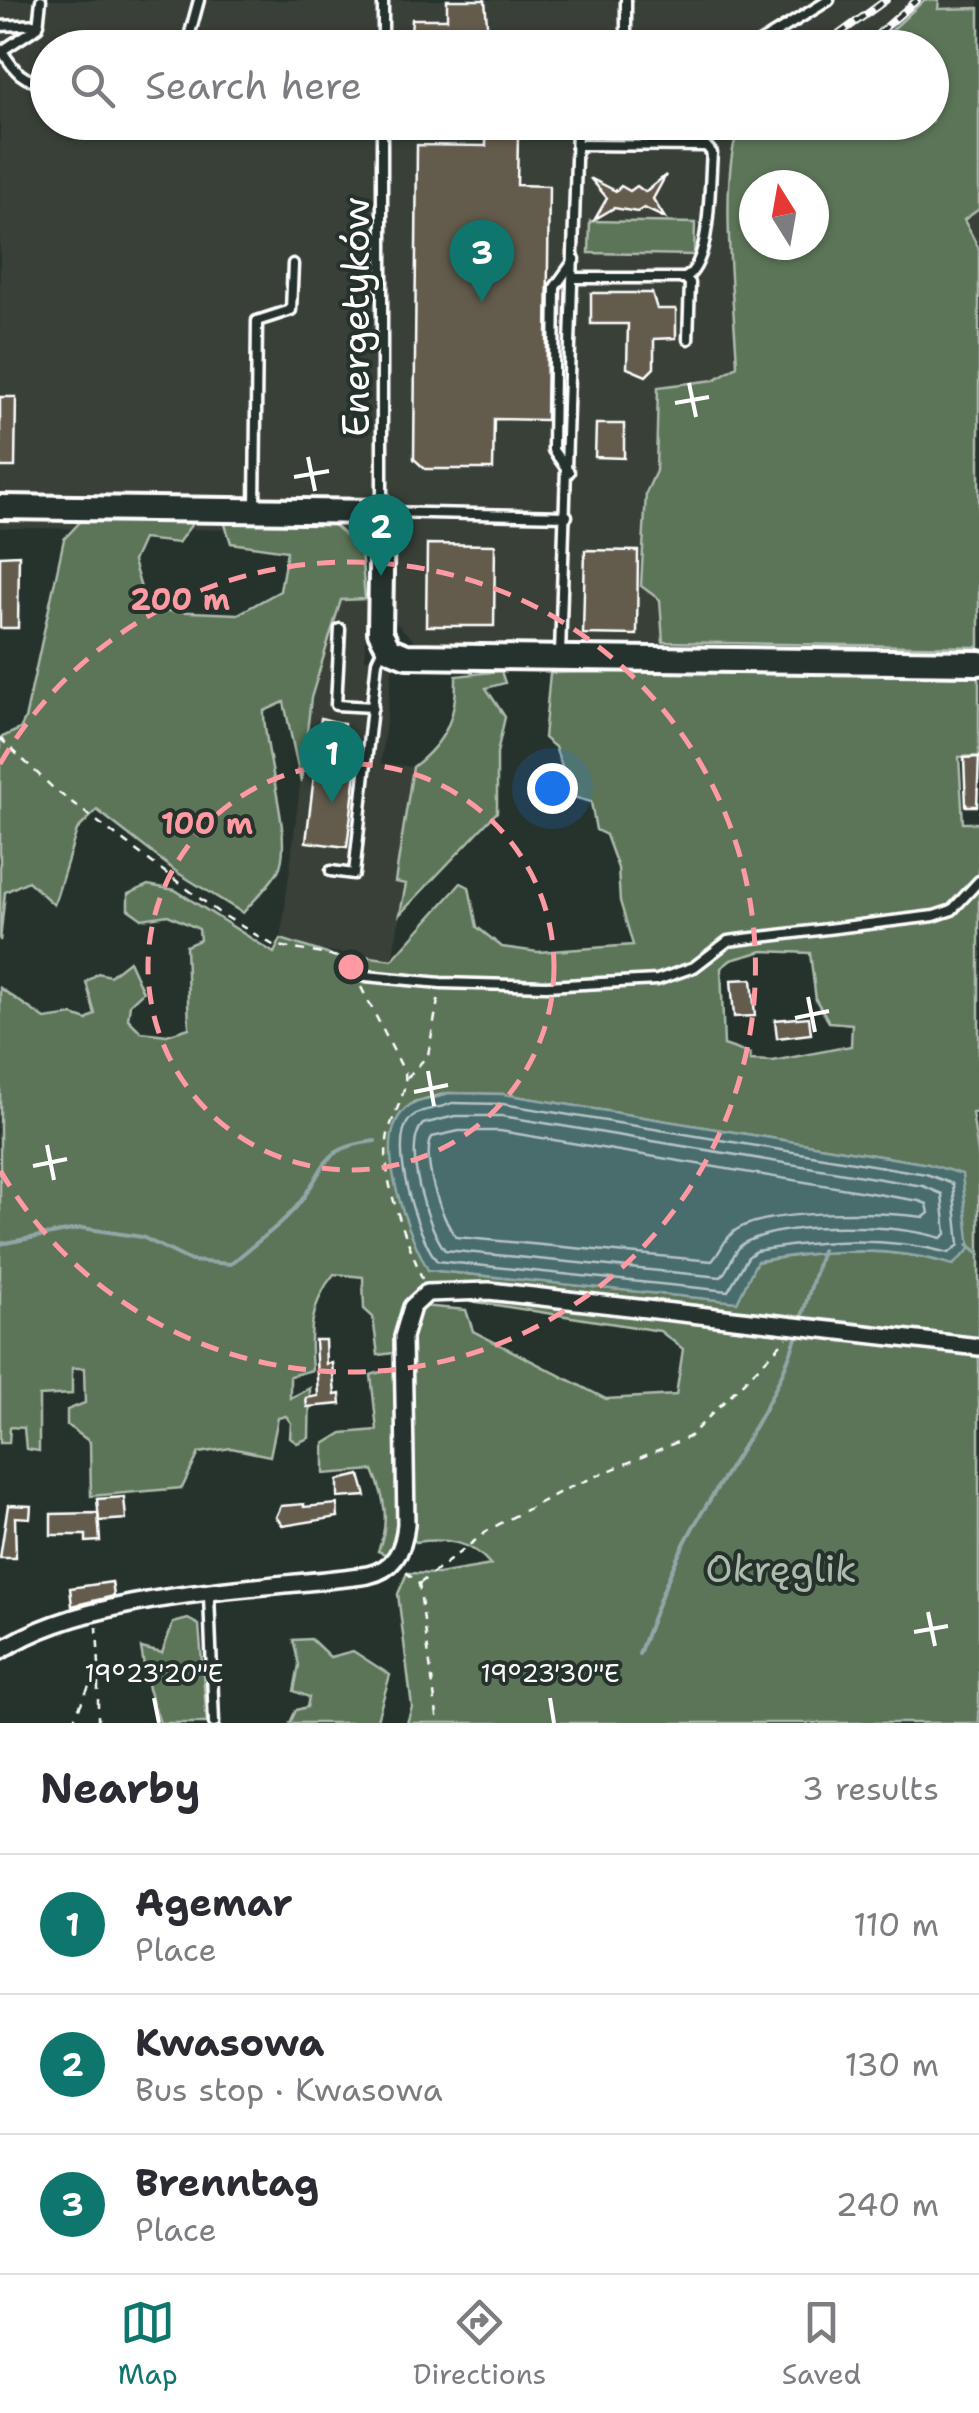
<!DOCTYPE html>
<meta charset="utf-8">
<style>
:root{--surface:#fff;--page:#f7f7f7;--text:#2b2b33;--muted:#7c7c81;--line:#e1e1e2;--accent:#0f766e}
body{margin:0;font-family:"Shantell Sans",sans-serif;background:var(--page);color:var(--text)}
.compass{position:absolute;left:739px;top:170px;width:90px;height:90px;border-radius:50%;background:var(--surface);box-shadow:0 2px 8px #0004;rotate:349deg}
.you{position:absolute;left:552px;top:788px;width:35px;height:35px;margin:-25px;border:8px solid #fff;border-radius:50%;background:#1a73e8;box-shadow:0 0 0 15px #1a73e833}
.badge{display:grid;place-items:center;width:65px;height:65px;border-radius:50%;background:var(--accent);color:#fff;font-size:32px;font-weight:700}
.pin{position:absolute;translate:-50% -82px;filter:drop-shadow(0 2px 5px #0008)}
.pin::after{content:'';position:absolute;top:52px;width:35px;height:30px;background:inherit;clip-path:polygon(0 0,100% 0,50% 100%)}
.list{margin:0;padding:0;list-style:none}
h2{display:flex;justify-content:space-between;align-items:center;height:130px;margin:0;padding:0 40px;font-size:42px}
h2 small{font-size:32px;font-weight:400;color:var(--muted)}
.list li{display:grid;grid-template-columns:65px 1fr auto;gap:30px;align-items:center;box-sizing:border-box;height:140px;padding:0 40px;border-top:2px solid var(--line)}
.list b{display:block;font-size:38px;white-space:nowrap}
.list p{margin:0;font-size:32px;white-space:nowrap;color:var(--muted)}
.list em{font-size:32px;font-style:normal;color:var(--muted)}
.icon{flex:none;width:55px;height:55px;fill:none;stroke:currentColor;stroke-width:2;stroke-linecap:round;stroke-linejoin:round}
.map{position:relative;flex:none;width:979px;height:1723px;overflow:hidden}
.search{position:absolute;background:var(--surface);box-shadow:0 2px 8px #0004;left:30px;right:30px;top:30px;height:110px;display:flex;align-items:center;gap:25px;box-sizing:border-box;padding:0 35px;border-radius:55px;color:var(--muted);font-size:38px}
.sheet{height:550px;background:var(--surface)}
nav{display:flex;justify-content:space-around;align-items:center;box-sizing:border-box;height:140px;border-top:2px solid var(--line);background:var(--surface);font-size:28px;color:var(--muted)}
nav a{display:grid;justify-items:center;gap:5px}
nav .on{color:var(--accent)}
.map>svg:first-child{display:block}
.built{fill:#393f37;fill-rule:evenodd}
.green{fill:#5b7459;stroke:#adbaac;stroke-width:2.5;fill-rule:evenodd}
.water{fill:#486c6d;stroke:#91a7a7;stroke-width:2.5}
.lines{fill:none;stroke-linecap:round;stroke-linejoin:round}
.shore{stroke:#b6c4c5;stroke-width:2.5}
.stream{stroke:#91a7a7;stroke-width:4}
.building{fill:#645b4e;stroke:#fff;stroke-width:2.5}
.lane-casing{stroke:#fff;stroke-width:15}
.street-casing{stroke:#fff;stroke-width:22}
.secondary-casing{stroke:#fff;stroke-width:30}
.path{stroke:#fff;stroke-width:2.5;stroke-dasharray:8 8;stroke-linecap:butt}
.lane{stroke:#26332d;stroke-width:8}
.street{stroke:#26332d;stroke-width:15}
.secondary{stroke:#26332d;stroke-width:22}
.rail-casing{stroke:#fff;stroke-width:8}
.rail{stroke:#26332d;stroke-width:4;stroke-dasharray:11;stroke-linecap:butt}
.ticks{fill:none;stroke:#fff;stroke-width:4}
.ring{fill:none;stroke:#ff9aa2;stroke-width:5;stroke-dasharray:18 12}
.labels{text-anchor:middle;dominant-baseline:central;stroke-width:8;stroke-linejoin:round;paint-order:stroke}
.street-label{font-size:38px;fill:#fff;stroke:#26332d}
.park-label{font-size:38px;fill:#adbaac;stroke:#26332d}
.ticks-label{font-size:25px;text-anchor:middle;fill:#fff;stroke:#26332d;stroke-width:8;stroke-linejoin:round;paint-order:stroke}
.centre{fill:#ff9aa2;stroke:#26332d;stroke-width:5}
.ring-label{font-size:30px;text-anchor:middle;font-weight:bold;fill:#ff9aa2;stroke:#26332d;stroke-width:8;stroke-linejoin:round;paint-order:stroke}
</style>
<div class="map">
<svg width="979" height="1723" viewBox="0 0 979 1723">
<rect width="100%" height="100%" fill="#26332d"/>
<filter id="ink" filterUnits="userSpaceOnUse"><feTurbulence type="fractalNoise" baseFrequency=".01" numOctaves="2"/><feDisplacementMap in="SourceGraphic" scale="20" xChannelSelector="R" yChannelSelector="G"/><feConvolveMatrix kernelMatrix="1 2 1 2 8 2 1 2 1" color-interpolation-filters="sRGB"/></filter>
<g filter="url(#ink)">
<g class="built">
<path d="M0,0H979V647L415,641L389,617L388,531L0,528ZM48,48H932V122H48ZM754,185H814V245H754Z"/>
<path d="M341,599H365V659L393,663L381,763L413,767L395,881L406,883L392,960L317,950L281,939L311,698Z"/>
</g>
<g class="green">
<path d="M924,0H939L938,9L979,8V209L964,220L979,249V647L663,642L660,600L641,586L646,493L656,471L658,387L714,380L737,366C735,310 716,166 742,123L932,122V48L874,47ZM754,185H814V245H754Z"/>
<path d="M590,221L695,223L694,255L589,253Z"/>
<path d="M223,518L329,521L361,549L365,599L341,600L311,698L301,782L284,702L264,711C263,751 295,841 278,871C269,886 254,900 243,913L178,873L97,810L77,830L54,905L28,881L5,892L0,941V738L20,729L25,719L64,539L83,519L194,521L178,543L143,539L133,561L141,588L167,611L238,614L280,591L287,551L231,543Z"/>
<path d="M710,670L979,677V756L959,757L963,823H979V1112L972,1113L979,1159V1723H407L412,1707L398,1594L407,1573L438,1574L491,1565C472,1541 445,1538 416,1542L412,1538L409,1351L378,1355L373,1317L364,1309L363,1277L334,1274C310,1302 309,1336 312,1370L290,1376V1398L310,1388L309,1438L297,1443L290,1438L291,1423L286,1416L278,1418L270,1456L231,1448L199,1453L182,1488L91,1496L90,1442L67,1425V1410L85,1403L84,1368H72V1394L39,1396V1451L26,1449L24,1428L10,1427L9,1443H0V988L45,1019L73,1015L87,1020L95,1014L86,982L98,973L110,976L129,961L143,992L130,1004L128,1019L141,1032L167,1035L189,1028L186,946L200,940L199,929L168,915L142,919L128,909V894L148,885L175,890L274,953L281,939L358,964L364,956L392,960L461,883L469,887L477,927L502,947L538,952L633,945L620,901L618,868L606,835L596,830L591,802L573,797L555,747L544,738L550,673ZM763,951L810,953L816,1000L829,1022L852,1024L851,1046L773,1061L750,1060V1054L724,1045L721,968L731,960ZM448,1093L503,1094L928,1164L940,1169L953,1265C888,1245 823,1250 756,1262L737,1302L429,1270L408,1222L405,1109L414,1102ZM445,1297L660,1331L683,1349L676,1395L606,1399L473,1331L466,1310L422,1306Z"/>
<path d="M501,671L505,683L486,688L505,717L497,753V812L400,914L406,884L395,882L413,767C446,742 457,716 456,676Z"/>
<path d="M397,1367C397,1403 407,1534 387,1555L378,1551C390,1522 385,1498 373,1470L324,1474V1444L342,1433L377,1430L371,1375Z"/>
<path d="M188,1619L199,1625L207,1723H160L148,1689L141,1648L162,1653L173,1623Z"/>
<path d="M311,1639L330,1657L353,1651L390,1675L376,1723H290L296,1710L307,1707L309,1697L294,1691L299,1665L293,1640Z"/>
</g>
<path class="water" d="M448,1093L503,1094L928,1164L962,1174L970,1249L953,1265C888,1245 823,1250 757,1261L737,1302L428,1270C409,1234 370,1142 405,1109C417,1098 434,1101 448,1093Z"/>
<g class="lines">
<g class="shore">
<path d="M452,1103L503,1104L926,1174L953,1184L959,1245L949,1253C885,1236 821,1240 756,1251L748,1257L728,1291L437,1261C418,1238 388,1145 409,1120C420,1107 438,1110 452,1103Z"/>
<path d="M455,1116H502L923,1186L942,1194L946,1234L941,1238C894,1224 793,1221 748,1241C733,1247 731,1267 721,1277L445,1250C428,1229 401,1145 423,1124Z"/>
<path d="M459,1131H500L919,1201L927,1204L929,1213L924,1217C883,1212 770,1208 736,1230C724,1238 721,1252 712,1261L456,1237C441,1219 421,1159 432,1137Z"/>
</g>
<g class="stream">
<path d="M0,1244L82,1228L142,1237L191,1261L231,1264C253,1244 283,1225 301,1201C328,1164 321,1148 375,1141"/>
<path d="M968,1245L979,1254"/>
<path d="M800,1323L822,1250"/>
<path d="M639,1654C657,1606 674,1557 701,1514C736,1457 778,1397 798,1332"/>
</g>
</g>
<g class="building">
<path d="M447,0H485L488,36L411,34L412,19H447Z"/>
<path d="M486,136H518L517,185L549,186L546,420L494,419L493,469H425L414,459L417,145L486,146Z"/>
<path d="M666,175L653,199L665,218L644,208L637,212L614,208L595,219L607,198L590,178L616,191L621,186L630,191L637,186L645,192Z"/>
<path d="M591,293H652L657,309H676V338L654,339V368L646,376L627,368L628,324H591Z"/>
<path d="M0,397H16L15,467H0Z"/>
<path d="M596,424H624V458L595,457Z"/>
<path d="M427,544L495,545L494,626H426Z"/>
<path d="M585,550L638,551L637,635L583,634Z"/>
<path d="M19,555L18,628H0V556Z"/>
<path d="M321,718L344,724L339,761L357,764L347,847L306,842Z"/>
<path d="M979,757L977,806H966L964,758Z"/>
<path d="M752,979L755,1016L734,1017L731,980Z"/>
<path d="M809,1017L811,1034L777,1038L775,1020Z"/>
<path d="M315,1340H325L326,1364L332,1363L335,1395L340,1394L341,1404L307,1407L306,1398L318,1396Z"/>
<path d="M360,1475L366,1496L338,1498V1480Z"/>
<path d="M124,1497L126,1519L99,1521L97,1499Z"/>
<path d="M304,1504V1507L337,1504L338,1517L283,1526L276,1517L281,1506Z"/>
<path d="M8,1505L31,1506L30,1518L15,1517L16,1558H0Z"/>
<path d="M98,1513L100,1541L86,1542V1535H51V1514Z"/>
<path d="M112,1582L114,1596L72,1606L70,1588Z"/>
</g>
<g class="lines">
<defs>
<g id="lane">
<path d="M626,0V48"/>
<path d="M0,26L39,24"/>
<path d="M186,48L199,0"/>
<path d="M383,48V0"/>
<path d="M751,48L829,0"/>
<path d="M2,51C14,70 23,83 48,83"/>
<path d="M0,52L38,27L41,0"/>
<path d="M382,122V512L567,516"/>
<path d="M416,129H577L560,654"/>
<path d="M575,278H685C712,263 709,183 712,153L706,146L577,145"/>
<path d="M685,278L690,283L688,339"/>
<path d="M569,472L553,450L555,287L575,259"/>
<path d="M255,509L257,321L291,310L293,264"/>
<path d="M340,629L336,705L373,707"/>
<path d="M331,871L354,874L377,661L383,648"/>
<path d="M355,975L441,983L546,986L657,980L694,967L728,941L934,916L952,910L979,881"/>
<path d="M209,1595L214,1723"/>
</g>
<path id="street" d="M0,1651C90,1591 261,1590 368,1575C395,1569 404,1549 406,1524L403,1337L412,1307L427,1293L489,1291L979,1347"/>
<path id="secondary" d="M0,507L382,512L380,632L389,649L406,656L979,663"/>
</defs>
<use href="#lane" class="lane-casing"/>
<use href="#street" class="street-casing"/>
<use href="#secondary" class="secondary-casing"/>
<g class="path">
<path d="M259,48V40"/>
<path d="M257,130V122"/>
<path d="M0,738L54,789L218,912L273,945L344,958L352,966"/>
<path d="M361,987L405,1073C408,1096 389,1118 387,1141C381,1185 408,1238 422,1279"/>
<path d="M407,1078L428,1055L439,995"/>
<path d="M406,1572L419,1584L438,1723"/>
<path d="M419,1584L490,1529L566,1489L689,1437L787,1338"/>
<path d="M72,1723L99,1665L97,1627"/>
<path d="M98,1723V1666"/>
</g>
<use href="#lane" class="lane"/>
<use href="#street" class="street"/>
<use href="#secondary" class="secondary"/>
<defs>
<g id="rail">
<path d="M820,48L886,0"/>
<path d="M862,48L917,0"/>
</g>
</defs>
<use href="#rail" class="rail-casing"/>
<use href="#rail" class="rail"/>
</g>
</g>
<path class="ticks" d="M689,383L696,417M675,403L709,397M308,457L315,491M294,477L329,471M808,997L815,1032M795,1018L829,1011M428,1071L434,1106M414,1092L448,1085M47,1145L54,1180M33,1166L67,1159M928,1612L935,1646M914,1632L948,1626M154,1698L159,1723M550,1698L554,1723"/>
<g class="ring">
<circle cx="351" cy="967" r="203"/>
<path d="M0 764A405 405 0 1 1 0 1170"/>
</g>
<g class="labels">
<g class="street-label">
<text transform="translate(355 317) rotate(-90)">Energetyków</text>
</g>
<g class="park-label">
<text x="781" y="1568">Okręglik</text>
</g>
</g>
<g class="ticks-label">
<text x="154" y="1682">19°23'20"E</text>
<text x="550" y="1682">19°23'30"E</text>
</g>
<circle cx="351" cy="967" r="15" class="centre"/>
<g class="ring-label">
<text x="180" y="610">200 m</text>
<text x="207" y="834">100 m</text>
</g>
</svg>
<svg class="compass" viewBox="-18 -18 36 36"><path d="M0-13l5 13h-10z" fill="#e53935"/><path d="M0 13l5-13h-10z" fill="#7c7c81"/></svg>
<div class="you"></div>
<div class="pin badge" style="left:332px;top:803px">1</div>
<div class="pin badge" style="left:381px;top:576px">2</div>
<div class="pin badge" style="left:482px;top:302px">3</div>
<div class="search"><svg class="icon" aria-label="search" viewBox="0 0 24 24"><circle cx="10" cy="10" r="6"/><path d="M15 15l6 6"/></svg>Search here</div>
</div>
<section class="sheet">
<h2>Nearby<small>3 results</small></h2>
<ul class="list">
<li><span class="badge">1</span><div><b>Agemar</b><p>Place</p></div><em>110 m</em></li>
<li><span class="badge">2</span><div><b>Kwasowa</b><p>Bus stop · Kwasowa</p></div><em>130 m</em></li>
<li><span class="badge">3</span><div><b>Brenntag</b><p>Place</p></div><em>240 m</em></li>
</ul>
</section>
<nav>
<a class="on"><svg class="icon" aria-label="map" viewBox="0 0 24 24"><path d="M3 6l6-2 6 2 6-2v14l-6 2-6-2-6 2zM9 4v14M15 6v14"/></svg>Map</a>
<a><svg class="icon" aria-label="directions" viewBox="0 0 24 24"><path d="M12 3l9 9-9 9-9-9zM9 14v-3h6M13 9l2 2-2 2"/></svg>Directions</a>
<a><svg class="icon" aria-label="saved" viewBox="0 0 24 24"><path d="M7 4h10v16l-5-4-5 4z"/></svg>Saved</a>
</nav>
